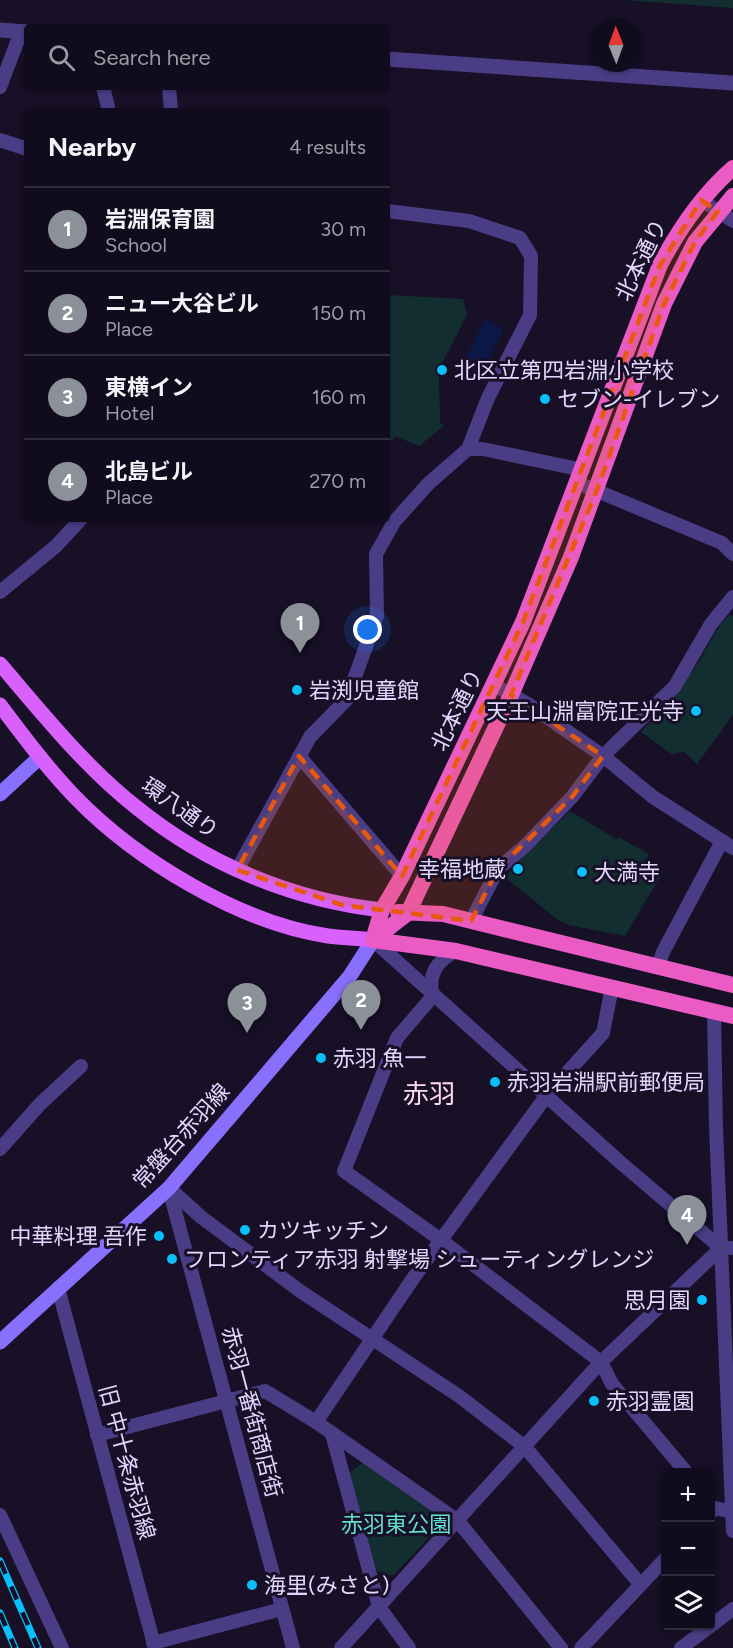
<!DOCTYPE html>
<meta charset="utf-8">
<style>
:root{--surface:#110c1d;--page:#1a1526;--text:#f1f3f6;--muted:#9c9ba4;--line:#302c3b;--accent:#8c9099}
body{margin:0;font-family:Figtree,"Noto Sans JP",sans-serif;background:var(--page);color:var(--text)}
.controls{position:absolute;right:18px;bottom:18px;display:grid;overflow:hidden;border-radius:6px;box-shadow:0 2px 4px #0004}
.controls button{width:54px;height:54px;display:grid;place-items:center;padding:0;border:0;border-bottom:2px solid var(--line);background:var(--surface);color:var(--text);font:30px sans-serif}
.compass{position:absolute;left:589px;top:18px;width:54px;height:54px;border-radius:50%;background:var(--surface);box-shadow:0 2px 4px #0004;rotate:359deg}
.you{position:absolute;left:368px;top:630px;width:21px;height:21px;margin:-15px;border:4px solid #fff;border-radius:50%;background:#1a73e8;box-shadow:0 0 0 9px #1a73e833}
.badge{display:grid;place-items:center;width:39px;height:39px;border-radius:50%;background:var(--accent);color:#fff;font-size:20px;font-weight:700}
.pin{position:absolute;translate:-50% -50px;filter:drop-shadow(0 2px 3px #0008)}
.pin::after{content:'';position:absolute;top:32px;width:21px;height:18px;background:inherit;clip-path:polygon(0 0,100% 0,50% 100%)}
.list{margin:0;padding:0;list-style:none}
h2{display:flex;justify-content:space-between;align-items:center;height:78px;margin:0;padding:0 24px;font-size:26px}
h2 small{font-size:20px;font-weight:400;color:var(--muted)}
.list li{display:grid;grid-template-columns:39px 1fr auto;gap:18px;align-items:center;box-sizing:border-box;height:84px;padding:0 24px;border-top:2px solid var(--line)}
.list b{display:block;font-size:22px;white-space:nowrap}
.list p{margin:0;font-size:20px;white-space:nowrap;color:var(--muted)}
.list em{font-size:20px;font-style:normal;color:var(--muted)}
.icon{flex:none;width:33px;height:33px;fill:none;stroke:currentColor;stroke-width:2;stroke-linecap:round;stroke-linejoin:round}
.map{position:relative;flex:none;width:733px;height:1648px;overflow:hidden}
.search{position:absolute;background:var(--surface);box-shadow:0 2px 4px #0004;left:24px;top:24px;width:366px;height:66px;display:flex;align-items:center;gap:15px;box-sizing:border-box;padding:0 21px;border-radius:6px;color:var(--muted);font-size:22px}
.panel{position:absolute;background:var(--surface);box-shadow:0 2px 4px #0004;left:24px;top:108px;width:366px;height:414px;border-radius:6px}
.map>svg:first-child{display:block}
.green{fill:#132e31}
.water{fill:#0c1845}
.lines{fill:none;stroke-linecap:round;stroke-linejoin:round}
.minor{stroke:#4a3c85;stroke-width:14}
.tertiary{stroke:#4a3c85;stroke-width:15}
.secondary{stroke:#8870fc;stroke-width:15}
.primary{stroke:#d861fc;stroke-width:15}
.trunk{stroke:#ea5bc4;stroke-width:16}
.rail-casing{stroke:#08bffa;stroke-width:7}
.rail{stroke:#171027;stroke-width:4.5;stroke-dasharray:14;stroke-linecap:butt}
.marked{fill:#e8590c;fill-opacity:0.2;stroke:#e8590c;stroke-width:4.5;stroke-dasharray:12 8;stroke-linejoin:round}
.poi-dot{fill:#08bffa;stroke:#171027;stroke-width:2}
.labels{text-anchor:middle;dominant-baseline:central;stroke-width:6;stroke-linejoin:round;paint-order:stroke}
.street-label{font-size:22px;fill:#e1d7fe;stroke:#171027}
.poi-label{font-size:22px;fill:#e1d7fe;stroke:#171027;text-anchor:start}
.park-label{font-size:22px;fill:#64ded1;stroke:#171027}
.quarter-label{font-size:26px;fill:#fed9eb;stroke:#171027}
</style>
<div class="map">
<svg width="733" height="1648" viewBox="0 0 733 1648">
<rect width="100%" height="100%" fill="#171027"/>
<g class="green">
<path d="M624,0H733V8Z"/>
<path d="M387,295L463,299L467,315L439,369L442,372L439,378L440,422L444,426L419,446L395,436L392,441L387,439Z"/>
<path d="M729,615L733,616V715L697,764L683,751L673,755L641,732C660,711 679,690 696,666C708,649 714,629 729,615Z"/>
<path d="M570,811L616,839L620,838L649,854L645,862L663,872L625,936L569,925L558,920L506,878L514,865Z"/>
<path d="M364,1462L437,1514L438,1528L393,1576L377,1571L349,1473Z"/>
</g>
<path class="water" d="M485,319L504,329L476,384L457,375Z"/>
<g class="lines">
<g class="minor">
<path d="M0,87L21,32"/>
<path d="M103,87L109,111"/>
<path d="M169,87L171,111"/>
<path d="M0,140L27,149"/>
<path d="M701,200L733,221"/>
<path d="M468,449H483L583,470"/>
<path d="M578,483L722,543L733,554"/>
<path d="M0,592L56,546L81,519"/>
<path d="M494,685L528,704L603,756L653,797L722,841"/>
<path d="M299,756L402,876"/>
<path d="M237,870L310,737L347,699L377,616L376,554L394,522L428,484L468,449L488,398L530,315L531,256L520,238L469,221L387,211"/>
<path d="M471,921L498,869L525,846L572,797L603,756L675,686L711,624L733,597"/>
<path d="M373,940L621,1163L721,1248"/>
<path d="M456,951C437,960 427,976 433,996L397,1038L344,1171L441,1240L601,1362L612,1384L686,1472"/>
<path d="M658,967L663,952L722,841L733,848"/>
<path d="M714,1012L716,1127L733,1531"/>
<path d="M0,1149L40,1104L81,1066"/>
<path d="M169,1188L201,1217L300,1291L459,1396L525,1447L640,1584"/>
<path d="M169,1189L293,1648"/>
<path d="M58,1288L155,1648"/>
<path d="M316,1422L414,1277L547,1095L603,1033L612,987"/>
<path d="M332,1434L379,1607L409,1648"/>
<path d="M97,1435L265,1391L316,1422L458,1521L561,1648"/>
<path d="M710,1513L715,1508L733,1512"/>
<path d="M0,1515L62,1648"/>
<path d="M153,1643L282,1609"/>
<path d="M341,1648L601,1362L721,1248H733"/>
<path d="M581,1648L666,1558"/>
<path d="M681,1648L733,1609"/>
</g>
<g class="tertiary">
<path d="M0,30L27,32"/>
<path d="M387,59L733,83"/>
</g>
<g class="secondary">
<path d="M0,794L40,757"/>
<path d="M0,1342L169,1188L350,976L373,940"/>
</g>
<g class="primary">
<path d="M0,664C42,713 85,767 136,807C206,864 292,900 382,910"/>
<path d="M0,705C24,737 48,769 75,797C136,860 240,923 328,936C343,938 358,938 373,940"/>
</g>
<g class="trunk">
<path d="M398,912L443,914L733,985"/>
<path d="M373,940L382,910L402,876L523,622L660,265C679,229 702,195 733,168"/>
<path d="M373,940L408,913L511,695L571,557L664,304L695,242L733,196"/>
<path d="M373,940L456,951L733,1016"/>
</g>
<defs>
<g id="rail">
<path d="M0,1561L38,1648"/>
<path d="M0,1613L15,1648"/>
</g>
</defs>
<use href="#rail" class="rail-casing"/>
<use href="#rail" class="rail"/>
</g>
<path class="marked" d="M701,200L718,211L695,242L664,304L597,490L511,695L603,756L572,797L498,869L471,921L342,905L237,870L299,756L402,876L523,622L660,265Z"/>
<g class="poi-dot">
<circle cx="442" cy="370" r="6"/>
<circle cx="545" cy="399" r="6"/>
<circle cx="297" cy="690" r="6"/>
<circle cx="696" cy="711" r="6"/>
<circle cx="518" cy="869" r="6"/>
<circle cx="582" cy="872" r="6"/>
<circle cx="321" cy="1058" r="6"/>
<circle cx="495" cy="1082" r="6"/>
<circle cx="245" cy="1230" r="6"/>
<circle cx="159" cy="1236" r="6"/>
<circle cx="172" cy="1259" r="6"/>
<circle cx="702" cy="1300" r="6"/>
<circle cx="594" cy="1401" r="6"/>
<circle cx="252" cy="1585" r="6"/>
</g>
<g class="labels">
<g class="street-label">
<text transform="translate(641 260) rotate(-64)">北本通り</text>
<text transform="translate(457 710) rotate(-64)">北本通り</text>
<text transform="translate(180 808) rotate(35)">環八通り</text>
<text transform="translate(181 1136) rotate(-48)">常盤台赤羽線</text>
<text transform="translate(252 1412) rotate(75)">赤羽一番街商店街</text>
<text transform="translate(127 1462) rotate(75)">旧 中十条赤羽線</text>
</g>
<g class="poi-label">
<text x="454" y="370">北区立第四岩淵小学校</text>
<text x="557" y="399">セブン-イレブン</text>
<text x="309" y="690">岩渕児童館</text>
<text x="684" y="711" text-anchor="end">天王山淵富院正光寺</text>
<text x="506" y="869" text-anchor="end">幸福地蔵</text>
<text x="594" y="872">大満寺</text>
<text x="333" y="1058">赤羽 魚一</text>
<text x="507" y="1082">赤羽岩淵駅前郵便局</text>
<text x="257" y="1230">カツキッチン</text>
<text x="147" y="1236" text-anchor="end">中華料理 吾作</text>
<text x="184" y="1259">フロンティア赤羽 射撃場 シューティングレンジ</text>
<text x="690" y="1300" text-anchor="end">思月園</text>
<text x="606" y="1401">赤羽霊園</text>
<text x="264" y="1585">海里(みさと)</text>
</g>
<g class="park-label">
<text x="396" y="1524">赤羽東公園</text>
</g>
<g class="quarter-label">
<text x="429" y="1094">赤羽</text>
</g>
</g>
</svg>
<div class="controls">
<button>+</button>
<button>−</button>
<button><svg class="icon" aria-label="layers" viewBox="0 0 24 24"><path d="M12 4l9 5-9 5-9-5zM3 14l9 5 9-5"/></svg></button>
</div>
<svg class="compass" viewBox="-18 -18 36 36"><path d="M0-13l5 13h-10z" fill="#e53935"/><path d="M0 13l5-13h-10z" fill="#9c9ba4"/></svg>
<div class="you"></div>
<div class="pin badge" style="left:300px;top:653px">1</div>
<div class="pin badge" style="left:361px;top:1030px">2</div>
<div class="pin badge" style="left:247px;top:1033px">3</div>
<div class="pin badge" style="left:687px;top:1245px">4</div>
<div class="search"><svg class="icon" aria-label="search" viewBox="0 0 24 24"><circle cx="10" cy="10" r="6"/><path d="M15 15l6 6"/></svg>Search here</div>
<section class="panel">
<h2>Nearby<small>4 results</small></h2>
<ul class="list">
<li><span class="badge">1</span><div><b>岩淵保育園</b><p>School</p></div><em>30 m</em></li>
<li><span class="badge">2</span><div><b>ニュー大谷ビル</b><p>Place</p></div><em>150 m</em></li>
<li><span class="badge">3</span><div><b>東横イン</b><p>Hotel</p></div><em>160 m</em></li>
<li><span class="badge">4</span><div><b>北島ビル</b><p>Place</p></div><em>270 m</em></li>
</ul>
</section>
</div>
